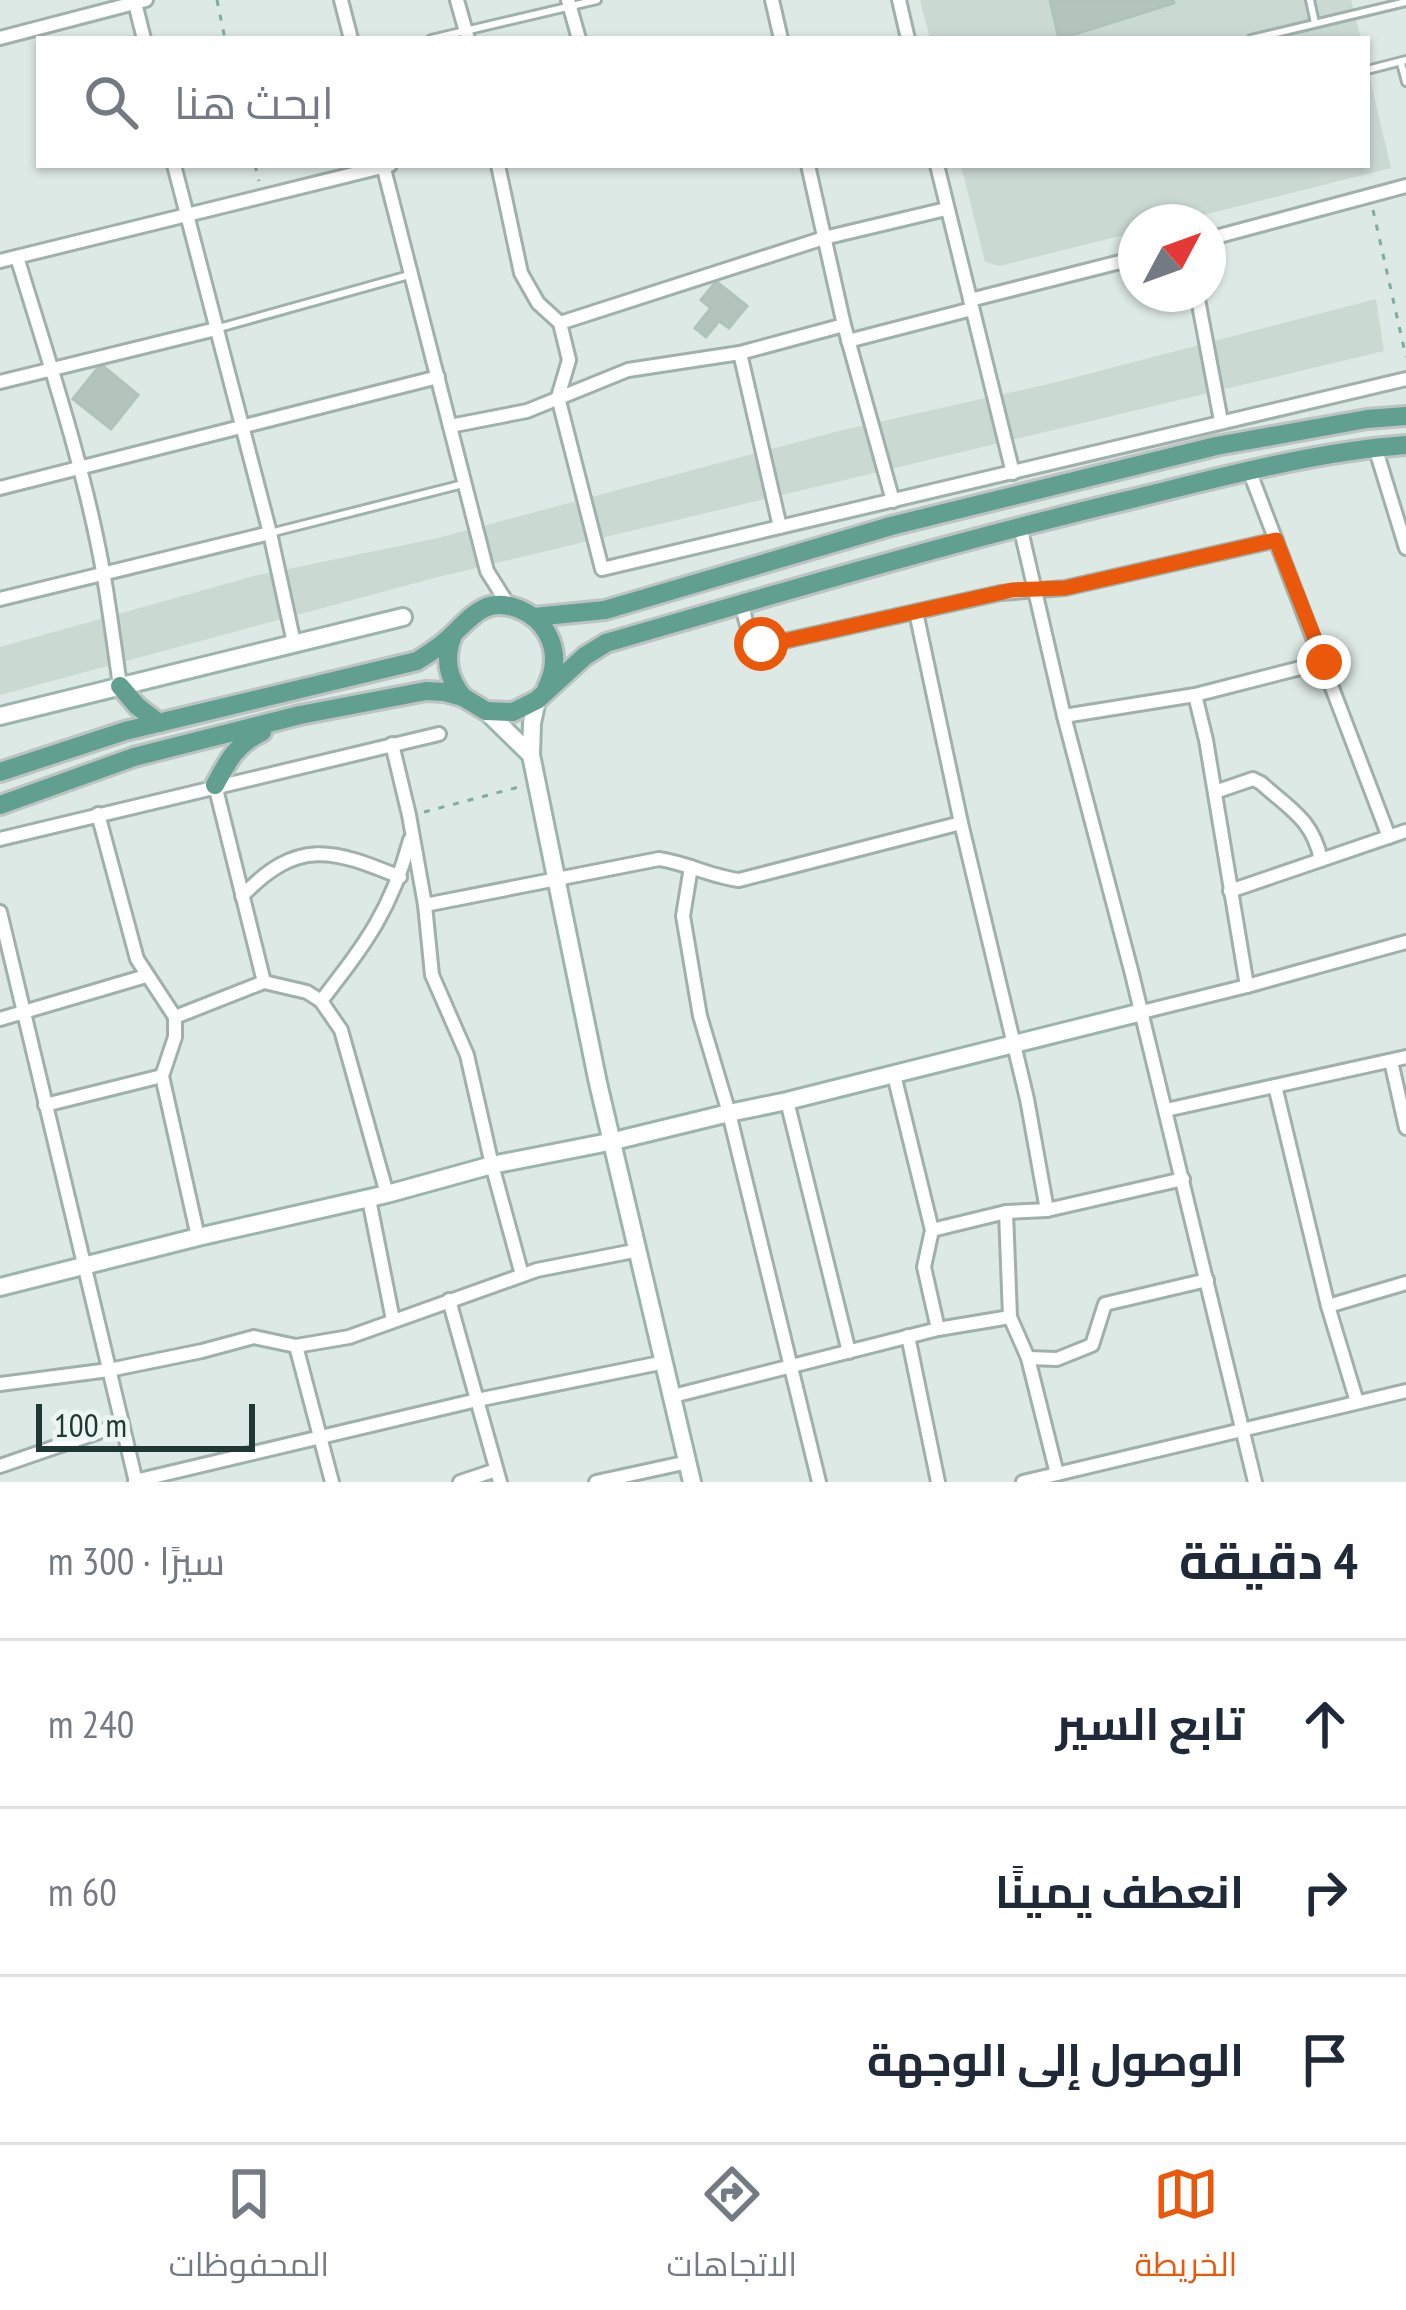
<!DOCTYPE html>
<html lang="ar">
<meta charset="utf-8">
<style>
:root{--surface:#fff;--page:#f2f2f3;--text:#1f2937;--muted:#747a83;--line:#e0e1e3;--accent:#ea580c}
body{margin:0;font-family:"PT Sans Narrow",Cairo,sans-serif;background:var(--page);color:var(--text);direction:rtl}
.compass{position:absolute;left:1118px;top:204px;width:108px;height:108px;border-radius:50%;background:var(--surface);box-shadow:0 3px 9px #0004;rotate:49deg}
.scale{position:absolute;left:36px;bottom:30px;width:219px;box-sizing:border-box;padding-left:12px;border:6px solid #1f3832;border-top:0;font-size:33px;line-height:42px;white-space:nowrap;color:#1f3832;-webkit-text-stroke:9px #edf6f2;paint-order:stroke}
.stop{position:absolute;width:36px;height:36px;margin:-27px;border:9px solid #ea580c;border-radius:50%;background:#fff}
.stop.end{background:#ea580c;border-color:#fff;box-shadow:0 3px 12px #0008}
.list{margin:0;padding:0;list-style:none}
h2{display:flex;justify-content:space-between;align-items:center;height:156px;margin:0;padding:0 48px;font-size:51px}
h2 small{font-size:39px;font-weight:400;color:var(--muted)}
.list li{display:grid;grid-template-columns:78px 1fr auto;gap:36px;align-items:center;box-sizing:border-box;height:168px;padding:0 48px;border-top:3px solid var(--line)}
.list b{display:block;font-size:45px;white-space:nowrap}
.list em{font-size:39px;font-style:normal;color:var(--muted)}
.icon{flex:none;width:66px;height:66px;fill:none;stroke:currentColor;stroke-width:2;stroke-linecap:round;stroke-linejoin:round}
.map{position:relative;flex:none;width:1406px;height:1482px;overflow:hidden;direction:ltr}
.search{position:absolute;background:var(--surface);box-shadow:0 3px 9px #0004;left:36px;right:36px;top:36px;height:132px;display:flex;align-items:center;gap:30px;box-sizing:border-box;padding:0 42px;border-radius:0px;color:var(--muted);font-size:45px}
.sheet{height:660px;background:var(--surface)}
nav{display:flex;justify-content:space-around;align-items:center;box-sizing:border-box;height:168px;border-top:3px solid var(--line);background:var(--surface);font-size:33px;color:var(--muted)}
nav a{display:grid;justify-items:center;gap:6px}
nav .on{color:var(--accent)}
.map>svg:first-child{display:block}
.built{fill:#cbd9d3}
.building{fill:#b3c4bd;stroke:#b0c3bb;stroke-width:3}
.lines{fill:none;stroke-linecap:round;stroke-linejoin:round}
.lane-casing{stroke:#a0b0ab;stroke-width:12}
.street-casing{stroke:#a0b0ab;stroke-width:18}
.secondary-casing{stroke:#9cb5ac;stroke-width:22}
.primary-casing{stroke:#bcc3c2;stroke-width:24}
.path{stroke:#7dad9f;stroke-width:3;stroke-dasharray:6 9;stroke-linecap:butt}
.lane{stroke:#fff;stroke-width:6}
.street{stroke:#fff;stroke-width:12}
.secondary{stroke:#fff;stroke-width:16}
.primary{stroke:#619f90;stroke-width:18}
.route{stroke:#ea580c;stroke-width:15}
</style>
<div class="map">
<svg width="1406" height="1482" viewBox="0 0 1406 1482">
<rect width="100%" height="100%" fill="#dde9e4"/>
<g class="built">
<path d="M920,0H1351L1361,39H930Z"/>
<path d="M1367,66L1391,168L1175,222H1136V232L999,266L985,262L961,165H1367Z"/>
<path d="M1376,299L1384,351L434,578L0,695V647L254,576L438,538L843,430L1053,383Z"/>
</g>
<g class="building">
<path d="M1050,0H1173L1174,3L1059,39Z"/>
<path d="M718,283L747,306L729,328L719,321L706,337L695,328L711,308L701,300L714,284Z"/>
<path d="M104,367L138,395L111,429L73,399L97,369Z"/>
</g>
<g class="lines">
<defs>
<g id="lane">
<path d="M1310,0L1315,23"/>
<path d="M431,39L597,0"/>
<path d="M1251,39L1406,2"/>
<path d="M1401,63L1406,82"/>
<path d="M1367,70L1406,60"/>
<path d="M219,328L409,275"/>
<path d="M270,533L463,484"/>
</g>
<g id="street">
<path d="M341,0L351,39"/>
<path d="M457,0L468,39"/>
<path d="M568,0L579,39"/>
<path d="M772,0L781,39"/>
<path d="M899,0L908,39"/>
<path d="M135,3L144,39"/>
<path d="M0,38L146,0"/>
<path d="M174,165L270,533L294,643"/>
<path d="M383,165L487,571L509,606"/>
<path d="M498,165L521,273L538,303L560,323L569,360L558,397L602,569L1406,379"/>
<path d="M808,165L844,325L893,501"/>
<path d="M937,165L1013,473"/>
<path d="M1208,239L1406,186"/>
<path d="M17,257C49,362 85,468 104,577C110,613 115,650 120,686"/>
<path d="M0,261L390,165"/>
<path d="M1197,294L1221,421"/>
<path d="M970,300L1136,258"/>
<path d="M560,323L824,238L946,209"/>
<path d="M848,341L972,309"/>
<path d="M740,353L780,527"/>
<path d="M0,382L216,329"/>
<path d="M450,426L527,411L628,370L740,353L844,325"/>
<path d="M1375,447L1406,548"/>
<path d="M1249,470L1389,837"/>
<path d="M0,488L438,377"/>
<path d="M1020,526L1064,716L1132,974L1255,1482"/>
<path d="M0,599L270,533"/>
<path d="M742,604C746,622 747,639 766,645L1000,593L1065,588L1276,540"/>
<path d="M916,612L961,823L1027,1099L1047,1210"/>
<path d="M1195,695L1206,740L1247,986"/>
<path d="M1064,716L1195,695L1324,662"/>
<path d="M392,744L409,815L425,905L432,975L467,1055L492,1165L522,1275"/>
<path d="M215,785L264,982"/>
<path d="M1215,792L1253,779L1261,783C1290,809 1313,820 1321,860"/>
<path d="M98,814L137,959L175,1017V1037L162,1076L198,1237"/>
<path d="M0,839L439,734"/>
<path d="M691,867L683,916L700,1016L729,1113L819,1482"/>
<path d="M1230,891L1406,831"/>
<path d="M242,896C298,838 332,849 400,877"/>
<path d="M425,905L659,859C687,863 712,877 739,880L961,823"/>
<path d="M0,912L136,1482"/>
<path d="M321,1001C365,944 391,911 410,840"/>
<path d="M1142,1012L1247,986L1406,942"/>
<path d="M175,1017L264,982L307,992L321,1001L341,1030L387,1194"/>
<path d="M0,1019L146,976"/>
<path d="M1391,1061L1406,1128"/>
<path d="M894,1075L932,1230L924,1267L938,1329"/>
<path d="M1275,1086L1328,1306L1357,1402"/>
<path d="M787,1101L849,1352"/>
<path d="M45,1105L162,1076"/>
<path d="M1166,1110L1406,1057"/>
<path d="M369,1199L393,1320"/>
<path d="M1006,1212L1010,1317L1028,1358L1057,1474"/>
<path d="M932,1230L1006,1212L1047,1210L1183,1179"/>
<path d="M449,1300L500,1482"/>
<path d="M1328,1306L1406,1283"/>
<path d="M908,1336L938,1482"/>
<path d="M296,1346L332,1482"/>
<path d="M1028,1358L1057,1359L1092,1345L1105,1304L1207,1280"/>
<path d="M0,1384L109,1370L202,1351L254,1337L296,1346L349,1337L537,1270L639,1250"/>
<path d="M673,1396L938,1329L1010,1317"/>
<path d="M0,1466L122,1424"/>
<path d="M135,1481L477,1400L665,1362"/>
<path d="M460,1482L496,1470"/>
<path d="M596,1482L688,1462"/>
<path d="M1023,1482L1406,1391"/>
</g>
<g id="secondary">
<path d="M537,700L532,723L531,755L598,1083L692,1482"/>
<path d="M486,711L531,755"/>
<path d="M0,716L403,617"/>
<path d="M0,1287L198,1237L387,1194L492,1165L614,1141L729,1113L787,1101L1142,1012"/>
</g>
<g id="primary">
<path d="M534,617L605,610L891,526L1216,446L1367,419L1406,416"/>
<path d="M453,635C444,658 447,677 463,697"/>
<path d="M120,686L137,706L159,723"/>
<path d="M0,772L125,731L417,661C428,654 438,648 448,639C470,619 484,595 519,609C531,614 541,622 547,633C557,651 556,669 547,687"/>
<path d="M215,785C228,761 236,744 262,732"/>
<path d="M0,805L134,757L300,715L426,691L445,692L463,697L486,711L513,712L537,700L585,656L606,643C779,593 952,542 1128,500C1219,478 1312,452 1406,445"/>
</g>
</defs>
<use href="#lane" class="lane-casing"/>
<use href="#street" class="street-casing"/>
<use href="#secondary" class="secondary-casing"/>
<use href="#primary" class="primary-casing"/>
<g class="path">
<path d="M217,0L225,39"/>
<path d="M255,165L259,181"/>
<path d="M1373,210L1406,357"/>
<path d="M424,812L519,787"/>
</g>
<use href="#lane" class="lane"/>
<use href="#street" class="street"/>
<use href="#secondary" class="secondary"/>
<use href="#primary" class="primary"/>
</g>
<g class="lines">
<path class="route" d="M761,644H771L1012,590L1065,588L1276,540L1324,662"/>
</g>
</svg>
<svg class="compass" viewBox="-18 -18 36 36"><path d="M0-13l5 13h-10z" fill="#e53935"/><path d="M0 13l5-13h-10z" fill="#747a83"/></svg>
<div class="scale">100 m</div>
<div class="stop" style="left:761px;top:644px"></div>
<div class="stop end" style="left:1324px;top:662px"></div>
<div class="search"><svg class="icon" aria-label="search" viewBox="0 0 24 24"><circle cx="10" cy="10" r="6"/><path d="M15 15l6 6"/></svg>ابحث هنا</div>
</div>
<section class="sheet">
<h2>4 دقيقة<small>سيرًا · 300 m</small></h2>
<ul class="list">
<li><svg class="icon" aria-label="ahead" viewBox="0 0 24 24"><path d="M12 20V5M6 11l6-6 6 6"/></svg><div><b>تابع السير</b></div><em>240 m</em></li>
<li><svg class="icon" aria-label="right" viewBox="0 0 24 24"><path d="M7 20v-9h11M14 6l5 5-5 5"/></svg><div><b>انعطف يمينًا</b></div><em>60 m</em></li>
<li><svg class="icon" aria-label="arrive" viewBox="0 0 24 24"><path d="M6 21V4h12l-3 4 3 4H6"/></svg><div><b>الوصول إلى الوجهة</b></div></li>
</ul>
</section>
<nav>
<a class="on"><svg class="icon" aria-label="map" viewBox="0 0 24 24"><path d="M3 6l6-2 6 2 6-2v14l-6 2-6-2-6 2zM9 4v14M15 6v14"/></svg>الخريطة</a>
<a><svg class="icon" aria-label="directions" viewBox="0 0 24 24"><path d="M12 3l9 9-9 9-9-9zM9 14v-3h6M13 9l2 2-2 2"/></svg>الاتجاهات</a>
<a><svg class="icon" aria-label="saved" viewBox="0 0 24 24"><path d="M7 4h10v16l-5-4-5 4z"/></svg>المحفوظات</a>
</nav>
